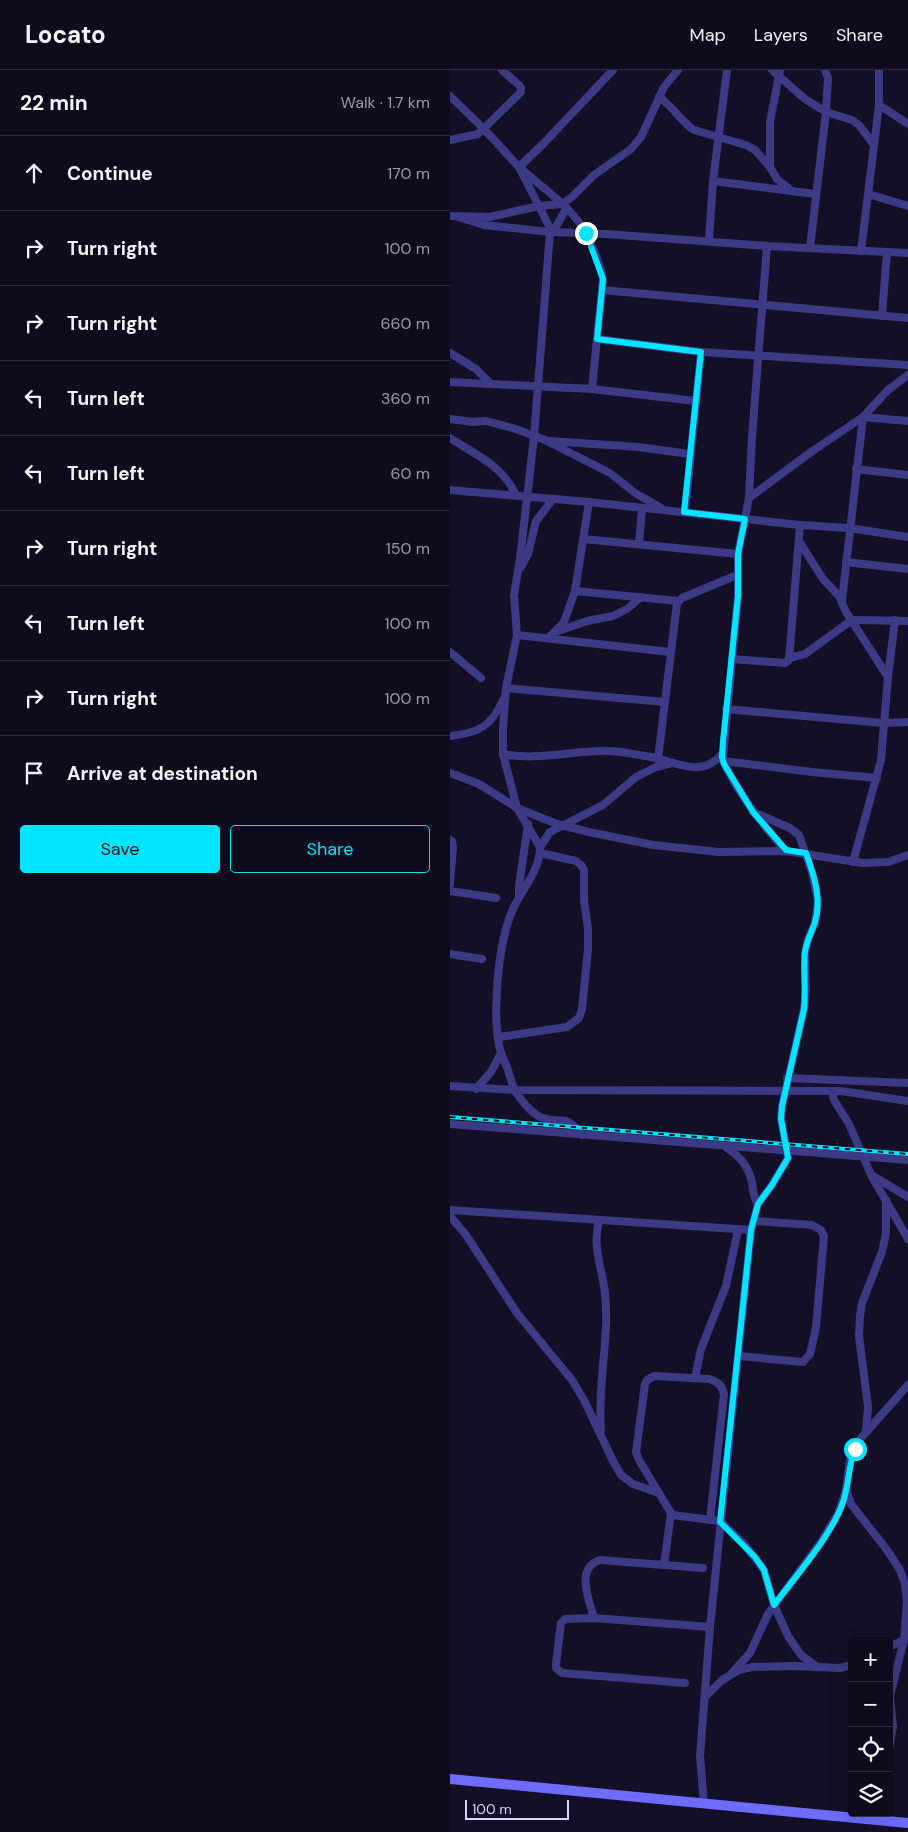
<!DOCTYPE html>
<meta charset="utf-8">
<style>
:root{--surface:#0e0b1c;--page:#171425;--text:#f1f3f6;--muted:#9b9ba3;--line:#2e2b3b;--accent:#00e5ff}
body{margin:0;font-family:"DM Sans",sans-serif;background:var(--page);color:var(--text)}
.controls{position:absolute;right:15px;bottom:15px;display:grid;overflow:hidden;border-radius:5px;box-shadow:0 5px 20px #0002}
.controls button{width:45px;height:45px;display:grid;place-items:center;padding:0;border:0;border-bottom:1px solid var(--line);background:var(--surface);color:var(--text);font:25px sans-serif}
.scale{position:absolute;left:15px;bottom:12px;width:104px;box-sizing:border-box;padding-left:5px;border:2px solid #d9d4ff;border-top:0;font-size:14px;line-height:18px;white-space:nowrap;color:#d9d4ff;-webkit-text-stroke:4px #130f26;paint-order:stroke}
.stop{position:absolute;width:15px;height:15px;margin:-11px;border:4px solid #00e5ff;border-radius:50%;background:#fff}
.stop.end{background:#00e5ff;border-color:#fff;box-shadow:0 1px 5px #0008}
.list{margin:0;padding:0;list-style:none}
h2{display:flex;justify-content:space-between;align-items:center;height:65px;margin:0;padding:0 20px;font-size:21px}
h2 small{font-size:16px;font-weight:400;color:var(--muted)}
.list li{display:grid;grid-template-columns:32px 1fr auto;gap:15px;align-items:center;box-sizing:border-box;height:75px;padding:0 20px;border-top:1px solid var(--line)}
.list b{display:block;font-size:19px;white-space:nowrap}
.list em{font-size:16px;font-style:normal;color:var(--muted)}
.actions{display:flex;gap:10px;padding:15px 20px}
.actions a{flex:1;padding:11px 0;border:1px solid var(--accent);border-radius:5px;text-align:center;font-size:18px;color:var(--accent)}
.actions .main{background:var(--accent);color:#111}
.icon{flex:none;width:28px;height:28px;fill:none;stroke:currentColor;stroke-width:2;stroke-linecap:round;stroke-linejoin:round}
.map{position:relative;flex:none;width:458px;height:1762px;overflow:hidden}
header{display:flex;align-items:center;gap:30px;box-sizing:border-box;height:70px;padding:0 25px;background:var(--surface);border-bottom:1px solid var(--line)}
header strong{font-size:24px}
nav{display:flex;gap:28px;margin-inline-start:auto;font-size:18px}
main{display:flex}
aside{flex:1;background:var(--surface)}
.map>svg:first-child{display:block}
.lines{fill:none;stroke-linecap:round;stroke-linejoin:round}
.minor{stroke:#3d3a85;stroke-width:8}
.secondary{stroke:#6f6bff;stroke-width:10}
.rail-casing{stroke:#00e5ff;stroke-width:4}
.rail{stroke:#130f26;stroke-width:2;stroke-dasharray:5.5;stroke-linecap:butt}
.route{stroke:#00e5ff;stroke-width:6}
</style>
<header>
<strong>Locato</strong>
<nav><a>Map</a><a>Layers</a><a>Share</a></nav>
</header>
<main>
<aside>
<h2>22 min<small>Walk · 1.7 km</small></h2>
<ul class="list">
<li><svg class="icon" aria-label="ahead" viewBox="0 0 24 24"><path d="M12 20V5M6 11l6-6 6 6"/></svg><div><b>Continue</b></div><em>170 m</em></li>
<li><svg class="icon" aria-label="right" viewBox="0 0 24 24"><path d="M7 20v-9h11M14 6l5 5-5 5"/></svg><div><b>Turn right</b></div><em>100 m</em></li>
<li><svg class="icon" aria-label="right" viewBox="0 0 24 24"><path d="M7 20v-9h11M14 6l5 5-5 5"/></svg><div><b>Turn right</b></div><em>660 m</em></li>
<li><svg class="icon" aria-label="left" viewBox="0 0 24 24"><path d="M17 20v-9H6M10 6l-5 5 5 5"/></svg><div><b>Turn left</b></div><em>360 m</em></li>
<li><svg class="icon" aria-label="left" viewBox="0 0 24 24"><path d="M17 20v-9H6M10 6l-5 5 5 5"/></svg><div><b>Turn left</b></div><em>60 m</em></li>
<li><svg class="icon" aria-label="right" viewBox="0 0 24 24"><path d="M7 20v-9h11M14 6l5 5-5 5"/></svg><div><b>Turn right</b></div><em>150 m</em></li>
<li><svg class="icon" aria-label="left" viewBox="0 0 24 24"><path d="M17 20v-9H6M10 6l-5 5 5 5"/></svg><div><b>Turn left</b></div><em>100 m</em></li>
<li><svg class="icon" aria-label="right" viewBox="0 0 24 24"><path d="M7 20v-9h11M14 6l5 5-5 5"/></svg><div><b>Turn right</b></div><em>100 m</em></li>
<li><svg class="icon" aria-label="arrive" viewBox="0 0 24 24"><path d="M6 21V4h12l-3 4 3 4H6"/></svg><div><b>Arrive at destination</b></div></li>
</ul>
<div class="actions"><a class="main">Save</a><a>Share</a></div>
</aside>
<div class="map">
<svg width="458" height="1762" viewBox="0 0 458 1762">
<rect width="100%" height="100%" fill="#130f26"/>
<g class="lines">
<g class="minor">
<path d="M322,0L355,29L376,42L402,50L409,55L424,75"/>
<path d="M0,26L34,59L69,97L99,156L100,162L84,367L70,489L64,525L67,565L56,618L53,657V684L67,738L90,777C90,801 72,819 63,839C48,872 41,948 51,983C53,989 56,994 58,1000C60,1007 62,1016 66,1022C72,1031 82,1045 93,1048C115,1056 112,1041 132,1065"/>
<path d="M209,27C223,36 230,51 244,60L296,75L305,80L320,97L327,109L342,121"/>
<path d="M429,35L458,54"/>
<path d="M0,70L28,64L71,22V18L69,15L52,0"/>
<path d="M320,97V52L330,0"/>
<path d="M263,111L365,124"/>
<path d="M418,124L458,136"/>
<path d="M0,146L40,147L89,136L112,134L122,127L144,105L181,79L191,67L198,52L214,17L228,0"/>
<path d="M8,147L34,155L100,162L156,164L317,176L458,183"/>
<path d="M103,162L116,139"/>
<path d="M259,170L263,111L277,0"/>
<path d="M317,176L302,367L299,428L288,484V526L273,687C274,696 280,704 284,712C299,737 316,759 336,781"/>
<path d="M360,178L376,42L378,8L375,0"/>
<path d="M411,181L429,35V0"/>
<path d="M152,220L458,248"/>
<path d="M432,246L437,182"/>
<path d="M147,269L251,282L458,295"/>
<path d="M0,283L26,299L41,314"/>
<path d="M0,312L142,319L246,331"/>
<path d="M142,319L153,209L152,203C147,190 143,175 136,163C121,136 91,117 69,97L94,73L163,0"/>
<path d="M0,349L23,352L36,351L66,359L95,370L160,403L185,423L211,438"/>
<path d="M0,368C25,384 53,396 66,425"/>
<path d="M99,371L189,377L239,384"/>
<path d="M406,399L458,405"/>
<path d="M0,420L139,432L350,455L399,458L458,467"/>
<path d="M299,428L361,382L413,347L458,351"/>
<path d="M235,442L251,282"/>
<path d="M133,469L288,484"/>
<path d="M349,471L373,509L389,526L396,542L438,607"/>
<path d="M189,474L192,438"/>
<path d="M396,492L458,499"/>
<path d="M71,497L78,484L86,451L103,429"/>
<path d="M125,521L228,531"/>
<path d="M392,531L413,347L438,320L458,305"/>
<path d="M108,561L137,551L163,546L177,539L191,527"/>
<path d="M67,565L220,582"/>
<path d="M98,568L114,552L125,521L139,432"/>
<path d="M0,582L31,608"/>
<path d="M339,588L355,584L402,550L458,551"/>
<path d="M282,589L335,593L339,590L350,455"/>
<path d="M56,618L215,632"/>
<path d="M276,639L433,653L458,652"/>
<path d="M0,666C28,663 41,657 53,630"/>
<path d="M53,684C91,692 133,677 172,682C184,684 198,686 210,689C234,696 254,706 273,683"/>
<path d="M208,689L227,533L232,528L287,505"/>
<path d="M273,691L362,702L427,708"/>
<path d="M0,703L29,714L67,738L107,754L139,762L203,775L269,782L336,781L412,793L438,792L458,785"/>
<path d="M0,770L2,771L3,777L0,814"/>
<path d="M90,777L100,762L153,735L186,707L206,697L222,693"/>
<path d="M403,792L431,690L438,607L445,550"/>
<path d="M0,821L46,828"/>
<path d="M69,827V816L78,754"/>
<path d="M0,884L32,889"/>
<path d="M49,967L117,957L129,948L132,939L138,880V858L134,831V800L131,795L126,791L90,783"/>
<path d="M337,1008L458,1013"/>
<path d="M0,1016L65,1020L391,1021L458,1031"/>
<path d="M26,1019L41,1002L51,983"/>
<path d="M382,1022L384,1030L399,1054L421,1105L458,1169"/>
<path d="M0,1054L458,1090"/>
<path d="M277,1078C290,1087 298,1095 302,1112C303,1120 303,1127 308,1134"/>
<path d="M423,1106L458,1127"/>
<path d="M0,1140L301,1160"/>
<path d="M0,1146L16,1165L67,1243L122,1310L134,1330L164,1393L171,1405L183,1414L209,1423"/>
<path d="M149,1151C142,1176 152,1198 155,1223C160,1269 147,1314 151,1360"/>
<path d="M289,1286L353,1292L360,1284L366,1258L374,1166L371,1160L362,1155L305,1151"/>
<path d="M245,1308L251,1279L276,1216L288,1160"/>
<path d="M416,1361L418,1337L409,1266L410,1246L412,1233L432,1182L436,1163V1130"/>
<path d="M396,1420L401,1434L437,1480L450,1500L455,1514L457,1532L454,1570L440,1626L443,1657L439,1679"/>
<path d="M222,1445L270,1451L294,1474L314,1500L324,1535L338,1566L351,1585L367,1597"/>
<path d="M214,1495L221,1443L189,1390L186,1382L195,1314L197,1310L204,1306L259,1309C268,1312 272,1315 274,1324L260,1450"/>
<path d="M144,1548C139,1530 125,1498 150,1490L253,1498"/>
<path d="M439,1577L456,1569"/>
<path d="M282,1603L300,1583L318,1544L371,1472L388,1444L396,1420L400,1390L411,1368L458,1315"/>
<path d="M235,1613L112,1603L106,1598V1594L111,1553L115,1549L144,1548L260,1557"/>
<path d="M255,1627L271,1611L287,1601L302,1597L343,1596L390,1598L402,1595"/>
<path d="M254,1734L250,1686L260,1557L301,1160L308,1134L322,1115L338,1088L331,1049L332,1036L354,939L356,918L355,884L358,869L365,853L368,831L362,802L349,765L340,758L303,742"/>
</g>
<path class="secondary" d="M0,1709L458,1753"/>
<defs>
<path id="rail" d="M0,1047L458,1084"/>
</defs>
<use href="#rail" class="rail-casing"/>
<use href="#rail" class="rail"/>
</g>
<g class="lines">
<path class="route" d="M136,163L153,209L147,269L251,282L234,442L295,449L288,484V526L273,671L272,687L274,694L303,742L336,780L356,783C364,805 372,829 365,852C362,862 357,870 355,881C353,900 356,920 354,939L332,1036L331,1049L338,1088L322,1115L308,1134L301,1160L270,1452L305,1487L314,1500L324,1535C345,1507 382,1465 393,1432C399,1415 398,1397 405,1379"/>
</g>
</svg>
<div class="controls">
<button>+</button>
<button>−</button>
<button><svg class="icon" aria-label="locate" viewBox="0 0 24 24"><circle cx="12" cy="12" r="6"/><path d="M12 2v4M12 18v4M2 12h4M18 12h4"/></svg></button>
<button><svg class="icon" aria-label="layers" viewBox="0 0 24 24"><path d="M12 4l9 5-9 5-9-5zM3 14l9 5 9-5"/></svg></button>
</div>
<div class="scale">100 m</div>
<div class="stop" style="left:405px;top:1379px"></div>
<div class="stop end" style="left:136px;top:163px"></div>
</div>
</main>
